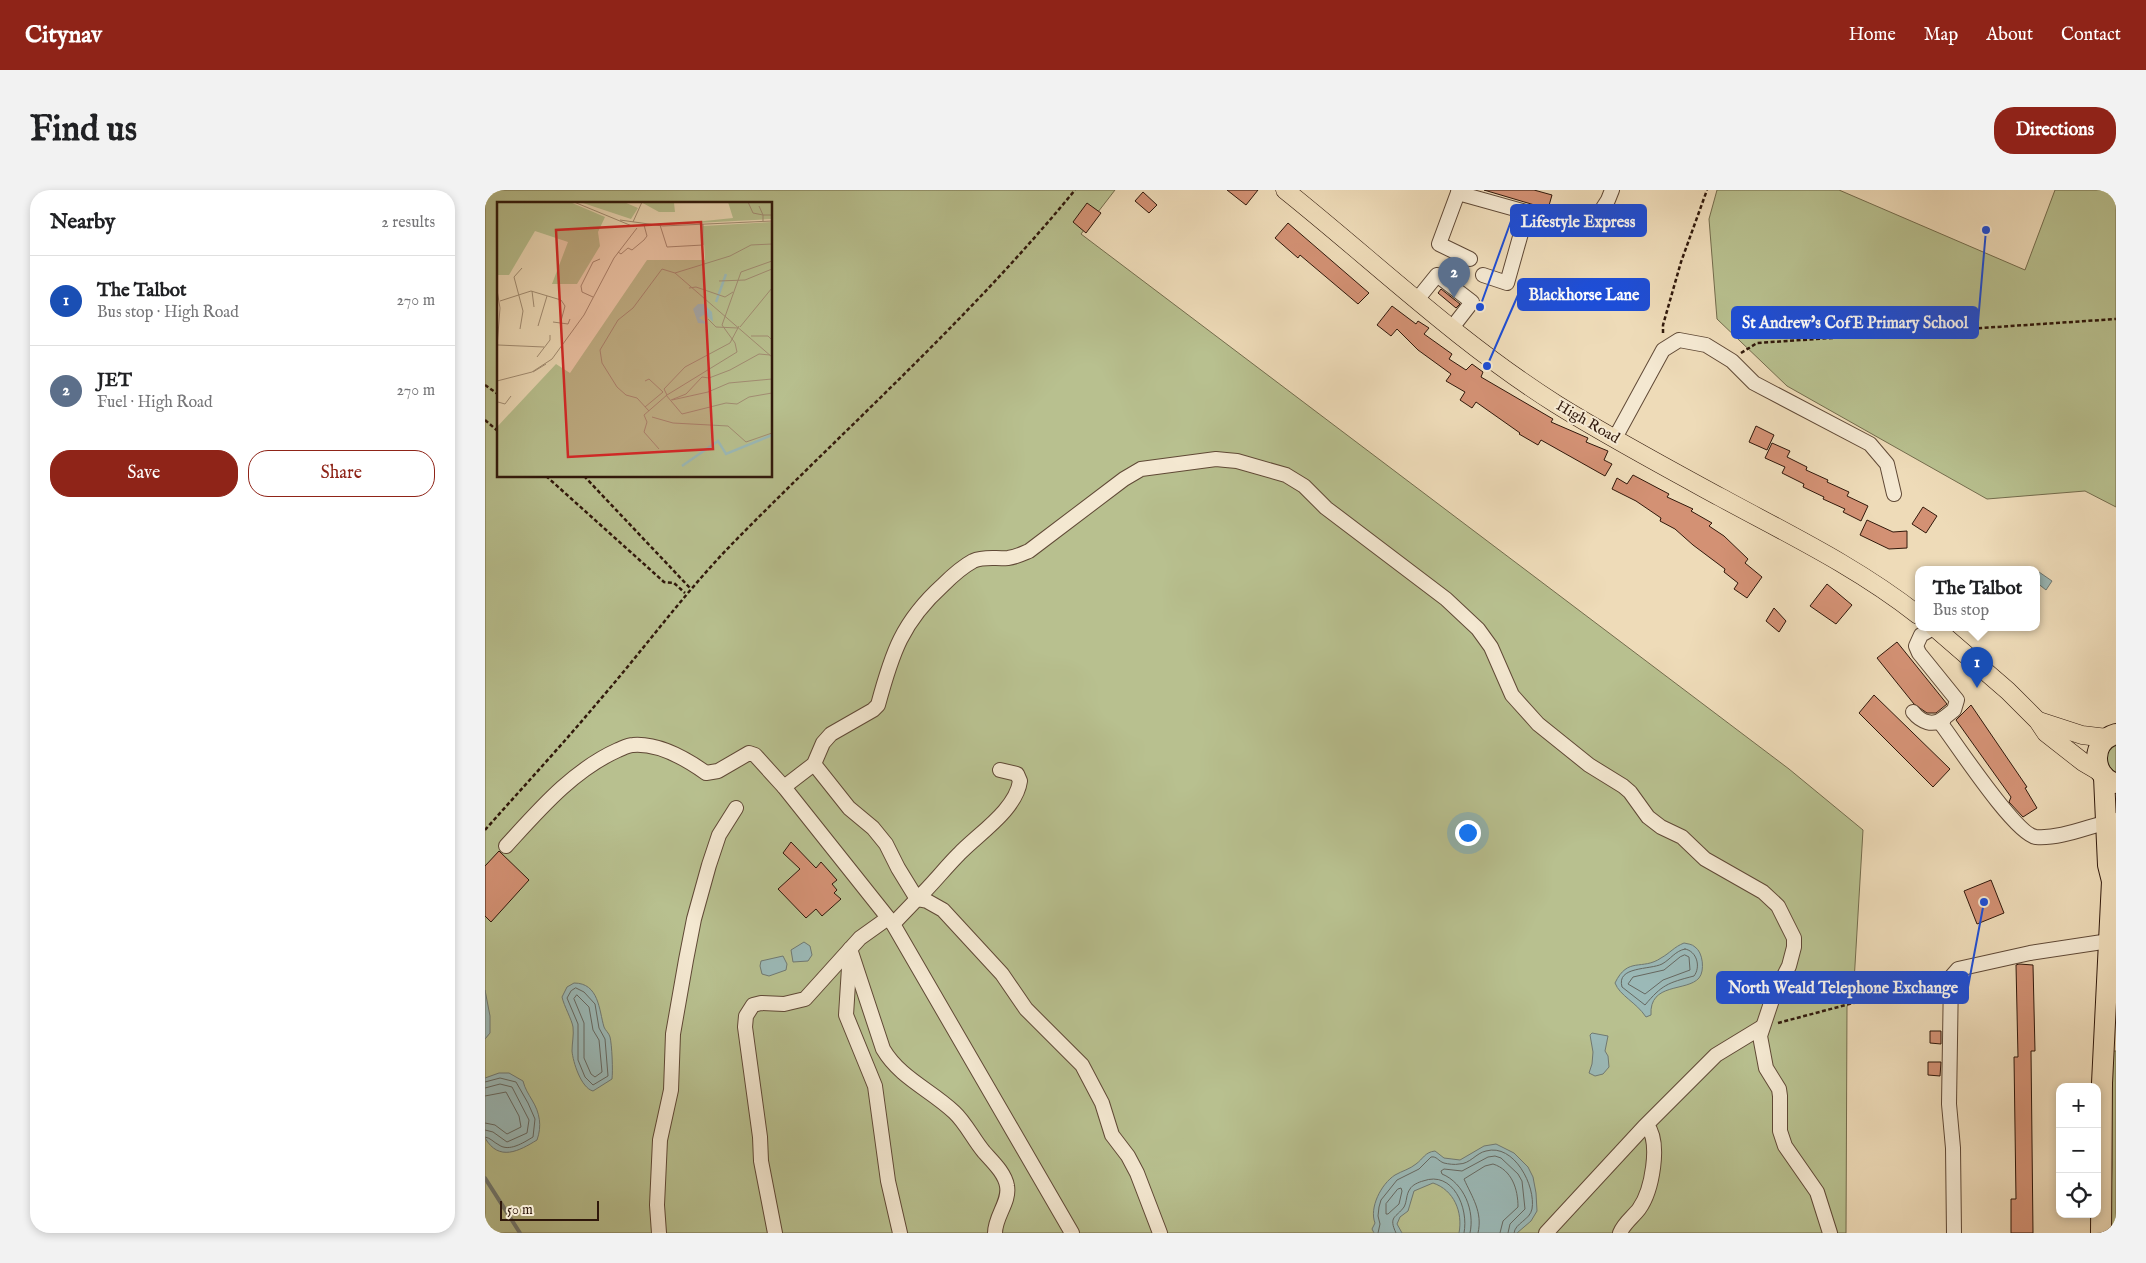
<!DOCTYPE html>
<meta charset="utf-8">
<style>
:root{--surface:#fff;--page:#f2f2f2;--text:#202124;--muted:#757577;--line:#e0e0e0;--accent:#8f2418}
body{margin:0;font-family:"IM FELL English",serif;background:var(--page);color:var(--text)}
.controls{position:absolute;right:15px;bottom:15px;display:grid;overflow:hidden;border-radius:10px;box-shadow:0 2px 8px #0003}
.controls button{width:45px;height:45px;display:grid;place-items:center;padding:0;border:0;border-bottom:1px solid var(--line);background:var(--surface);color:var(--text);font:25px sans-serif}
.scale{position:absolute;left:15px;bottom:12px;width:99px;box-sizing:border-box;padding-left:5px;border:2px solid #30180b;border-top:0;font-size:14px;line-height:18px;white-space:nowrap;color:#30180b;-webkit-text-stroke:4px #f4e8d1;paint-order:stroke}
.you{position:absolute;left:982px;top:642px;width:18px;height:18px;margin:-12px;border:4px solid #fff;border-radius:50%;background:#1a73e8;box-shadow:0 0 0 8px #1a73e833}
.badge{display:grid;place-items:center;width:32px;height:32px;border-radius:50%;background:var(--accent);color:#fff;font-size:16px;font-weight:700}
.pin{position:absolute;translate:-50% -41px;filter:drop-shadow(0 1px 2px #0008)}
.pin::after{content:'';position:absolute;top:26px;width:18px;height:15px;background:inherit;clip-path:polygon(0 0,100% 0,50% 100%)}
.popup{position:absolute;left:1430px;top:376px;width:125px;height:65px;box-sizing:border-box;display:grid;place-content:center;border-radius:10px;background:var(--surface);filter:drop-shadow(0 1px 4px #0005);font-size:16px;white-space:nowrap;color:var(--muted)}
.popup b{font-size:19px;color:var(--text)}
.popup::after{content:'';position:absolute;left:50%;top:100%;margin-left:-10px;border:10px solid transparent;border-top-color:var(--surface)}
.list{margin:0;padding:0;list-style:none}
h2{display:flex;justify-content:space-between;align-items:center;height:65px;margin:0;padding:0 20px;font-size:21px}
h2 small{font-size:16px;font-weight:400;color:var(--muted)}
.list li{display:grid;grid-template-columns:32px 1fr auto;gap:15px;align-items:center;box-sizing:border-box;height:90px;padding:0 20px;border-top:1px solid var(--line)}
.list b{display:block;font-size:19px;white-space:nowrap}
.list p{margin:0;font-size:16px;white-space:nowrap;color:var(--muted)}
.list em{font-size:16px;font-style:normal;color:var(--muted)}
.actions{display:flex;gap:10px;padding:15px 20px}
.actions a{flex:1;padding:11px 0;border:1px solid var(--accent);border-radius:20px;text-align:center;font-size:18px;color:var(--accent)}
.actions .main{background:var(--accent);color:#fff}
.icon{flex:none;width:28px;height:28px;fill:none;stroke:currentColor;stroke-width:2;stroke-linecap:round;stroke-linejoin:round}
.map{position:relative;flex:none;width:1631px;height:1043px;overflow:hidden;border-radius:20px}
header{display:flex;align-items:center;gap:30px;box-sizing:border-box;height:70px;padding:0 25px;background:var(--accent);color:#fff}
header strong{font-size:24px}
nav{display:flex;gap:28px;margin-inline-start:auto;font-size:18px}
.intro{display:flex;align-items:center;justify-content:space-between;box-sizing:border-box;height:120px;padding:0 30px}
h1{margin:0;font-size:35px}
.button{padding:12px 22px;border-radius:20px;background:var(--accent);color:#fff;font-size:18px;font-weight:700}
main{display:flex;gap:30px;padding:0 30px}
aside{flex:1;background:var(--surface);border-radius:20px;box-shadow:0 2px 8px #0003}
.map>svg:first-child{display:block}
.green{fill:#b8c08f;stroke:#746c4d;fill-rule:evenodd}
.water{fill:#9bb9b7;stroke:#707972}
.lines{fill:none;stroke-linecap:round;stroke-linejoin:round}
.shore{stroke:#666861;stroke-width:1}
.stream{stroke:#707972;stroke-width:4}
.building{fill:#d39174;stroke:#30180b}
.minor-casing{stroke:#604936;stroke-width:16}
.major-casing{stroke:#30180b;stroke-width:19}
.highway-casing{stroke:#30180b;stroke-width:22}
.path{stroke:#30180b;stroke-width:2.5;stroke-dasharray:4 2.5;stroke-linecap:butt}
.minor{stroke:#f4e8d1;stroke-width:14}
.major{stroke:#eedbb8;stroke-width:18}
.highway{stroke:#eedbb8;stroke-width:20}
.labels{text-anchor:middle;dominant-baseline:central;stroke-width:4;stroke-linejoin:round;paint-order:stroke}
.street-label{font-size:15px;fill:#30180b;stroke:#f4e8d1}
.inset-river{fill:none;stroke:#9bb9b7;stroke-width:2.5}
.inset-road{fill:none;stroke:#a28d73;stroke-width:1}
.view{fill:#d62828;fill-opacity:0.15;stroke:#d62828;stroke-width:2.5}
.inset-edge{fill:none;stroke:#30180b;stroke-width:2.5}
.leader{fill:none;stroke:#1d4ed8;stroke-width:2}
.callout-dot{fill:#1d4ed8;stroke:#f4e8d1;stroke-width:2}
.callout{fill:#1d4ed8;stroke:#1d4ed8;stroke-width:2}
.callout-label{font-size:16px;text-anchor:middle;font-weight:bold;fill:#fff}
</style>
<header>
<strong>Citynav</strong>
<nav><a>Home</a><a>Map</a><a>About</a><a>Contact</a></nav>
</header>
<div class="intro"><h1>Find us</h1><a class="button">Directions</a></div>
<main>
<aside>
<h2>Nearby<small>2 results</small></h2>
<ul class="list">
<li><span class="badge" style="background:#1a4fb4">1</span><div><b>The Talbot</b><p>Bus stop · High Road</p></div><em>270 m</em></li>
<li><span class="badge" style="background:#5c6f8a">2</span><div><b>JET</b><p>Fuel · High Road</p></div><em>270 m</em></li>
</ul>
<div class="actions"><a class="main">Save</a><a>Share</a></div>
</aside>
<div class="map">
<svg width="1631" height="1043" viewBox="0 0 1631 1043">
<rect width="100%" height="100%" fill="#eedbb8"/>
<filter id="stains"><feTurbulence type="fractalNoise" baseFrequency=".004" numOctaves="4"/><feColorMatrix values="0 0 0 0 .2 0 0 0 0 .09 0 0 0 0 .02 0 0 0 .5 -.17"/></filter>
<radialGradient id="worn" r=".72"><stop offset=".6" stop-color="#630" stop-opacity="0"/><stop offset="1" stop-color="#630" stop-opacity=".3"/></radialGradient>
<g class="green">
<path d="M0,0H630L596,44L1304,579L1378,640L1369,792L1362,817L1361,1043H0ZM14,14H286V286H14Z"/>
<path d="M1232,0H1354L1540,80L1570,0H1631V317L1600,301L1502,309L1302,196L1232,129L1224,29Z"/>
<path d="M1631,553V583L1622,574L1621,563Z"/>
<path d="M1626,861H1631V1043H1625L1627,975Z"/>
</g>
<g class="water">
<path d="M1554,382L1567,391L1561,400L1551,392V387Z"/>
<path d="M319,752L325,756L327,765L323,771L308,772L306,760Z"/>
<path d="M1199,753C1203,754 1207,754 1210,757C1218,762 1220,781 1214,788C1202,802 1164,792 1166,825L1161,827C1151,812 1135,806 1130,793C1143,766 1157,781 1176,768C1185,763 1189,757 1199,753Z"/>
<path d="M298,766L302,774L301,780L284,786L277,784L275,776L276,771Z"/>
<path d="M89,793C114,793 114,820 119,837C120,840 124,843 125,847C127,855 128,881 127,889L108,901C96,898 88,872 87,861C87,853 89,845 88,837C87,830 79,816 77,807L82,797Z"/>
<path d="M0,800L5,826V843L0,849Z"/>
<path d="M1107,843L1123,846L1120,861L1123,866L1124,877L1118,884L1110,886L1104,883L1107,874L1108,862L1105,845Z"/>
<path d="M14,883H24L38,891C40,899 43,903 47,910C55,923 57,936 52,950C34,961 14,972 0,948V888Z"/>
<path d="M1011,954L1029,963L1043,977L1048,987L1051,1003L1052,1021L1046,1031L1032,1043H974C978,1022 969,1000 948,993L929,1001L923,1021L915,1027L912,1034L917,1043H889L887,1039L890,1033C884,1018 896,994 910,985C917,981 925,979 931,974C938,969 940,962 950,961L959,968L975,970L999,956Z"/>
</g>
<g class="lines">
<g class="shore">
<path d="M1200,759C1212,761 1216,777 1209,786C1182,793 1177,795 1160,815L1137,797C1131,776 1165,780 1177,774C1186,769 1190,761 1200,759Z"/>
<path d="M1200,765L1204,767L1205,780L1178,790L1160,804L1143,794L1148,787L1179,780L1195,767Z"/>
<path d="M91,798L99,802L110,814L114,838L120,849L123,886L108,895L100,887L93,870V834L82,808L86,801Z"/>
<path d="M92,805L104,817L108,840L114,850L117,882L110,887L106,884L99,868V833L89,809Z"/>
<path d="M0,892L15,888L31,892L43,913L50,929L48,947C38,953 24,962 14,955C8,952 6,948 0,947"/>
<path d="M0,898L15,894L27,897L44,930L42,943L22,952L8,942L0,940"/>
<path d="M0,906L21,902L34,926L36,937L22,944L10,935L0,933"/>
<path d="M913,999L916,998L917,1001L914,1014L903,1024H901V1014Z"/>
<path d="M893,1043L895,1034L893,1026L894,1017L896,1010L912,990L934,979L946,967C952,966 953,971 959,973C963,974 970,975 974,974C985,974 991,963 1001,961C1029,953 1051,996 1047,1019C1045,1030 1030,1033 1029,1043"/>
<path d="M911,1043C903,1026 911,1028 919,1017C922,1012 921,1004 925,999C927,995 934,992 938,991C968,980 984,1018 979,1043"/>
<path d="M985,1043C990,1021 979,993 957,984L956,981L959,979L977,981L1003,967L1010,966L1016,968L1033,984L1037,991L1040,1019L1025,1034L1023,1043"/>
<path d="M993,1043C998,1022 987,1007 979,989L1000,976L1008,974C1027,980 1033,999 1033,1017L1018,1031L1015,1043"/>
</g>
<path class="stream" d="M0,988L35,1043"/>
</g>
<g class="building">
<path d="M742,0H773L761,15Z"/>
<path d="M999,0H1049L1067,5L1063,19Z"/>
<path d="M658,2L672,15L664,23L650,11Z"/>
<path d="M602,13L616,23L601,43L588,32Z"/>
<path d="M803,33L884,103L873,114L815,65L813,68L790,48Z"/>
<path d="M956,99L975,114L971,118L953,103Z"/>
<path d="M907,116L931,134L933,131L944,138L939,144L967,164L964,169L981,180L987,174L998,182L996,187L1068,229L1066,232L1103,248L1101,252L1123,261L1119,270L1127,274L1120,286L1056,250L1053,255L1034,244L1035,243L991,212L987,218L975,210L980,202L961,191L966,184L933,160L912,139L906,146L892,135Z"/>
<path d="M1271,236L1289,245L1282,260L1264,252Z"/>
<path d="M1287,253L1305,261L1302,267L1322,277L1321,280L1343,290L1342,292L1364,302L1362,306L1383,316L1376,331L1358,322L1360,319L1338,309L1339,307L1318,297L1319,294L1297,283L1300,277L1280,268Z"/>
<path d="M1148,285L1184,304L1182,307L1208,319L1206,321L1227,333L1224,336L1239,346L1263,369L1260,373L1277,387L1262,408L1249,399L1253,393L1239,382L1240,379L1208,355L1190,339L1175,331L1176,328L1151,311L1127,299L1132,288L1142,294Z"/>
<path d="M1438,317L1452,326L1441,343L1427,334Z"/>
<path d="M1382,330L1408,342L1422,341V358L1404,359L1375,345Z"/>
<path d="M1342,394L1367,415L1351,434L1325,416Z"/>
<path d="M1289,418L1301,431L1294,442L1281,431Z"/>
<path d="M1412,452L1462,514L1451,523H1442L1429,514L1392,468Z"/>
<path d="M1389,505L1465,579L1448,597L1374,523Z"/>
<path d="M1486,515L1542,597L1540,598L1552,618L1538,627L1524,612L1526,607L1471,530Z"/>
<path d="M306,652L331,678L336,672L352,690L347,694L352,700L349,703L356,709L337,726L331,719L321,728L293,699L315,679L298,663Z"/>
<path d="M14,661L44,690L6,732L0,726V676Z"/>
<path d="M1506,690L1519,723L1492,734L1479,701Z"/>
<path d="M1534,774L1548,775L1550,861H1546L1548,1043H1526V1009H1531L1529,867H1533L1531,775Z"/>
<path d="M1445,841H1456V854L1445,853Z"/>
<path d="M1443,872H1456L1455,886L1443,885Z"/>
</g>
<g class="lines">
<defs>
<g id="minor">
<path d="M974,0L954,54L985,69"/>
<path d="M973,3L1080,33L1109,32L1123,10L1127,0"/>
<path d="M998,85L1022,93L1042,22"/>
<path d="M931,111L952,85L987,112L966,139"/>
<path d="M1130,248L1178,160L1194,150L1221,155L1247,171L1269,193L1385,254L1402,274L1409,304"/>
<path d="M1450,437L1436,445L1431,456L1434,463L1472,510L1469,520L1459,528L1457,535C1472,555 1531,645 1551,647C1577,649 1606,635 1631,630"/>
<path d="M1428,522C1436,532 1448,537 1459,528"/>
<path d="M329,574L364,618L388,638L401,654L413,678L432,709C447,695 459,679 474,664C493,644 531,620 535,591L532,584L515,580"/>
<path d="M299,597L329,574L338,553L346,544L388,520L393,515C407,463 417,432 458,395C467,386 477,377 488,371C499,366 511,369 523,368C531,367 537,364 544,361L639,289L656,279L731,269L741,270L752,271L801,285L819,296L841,318L961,409L993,439L1006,457L1027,505L1053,534L1104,575L1138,596L1145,602L1163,627L1176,637L1197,647L1220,669L1278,702L1293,716L1309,748V757L1304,776L1288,807L1275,846L1281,878L1294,899L1295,906V941L1300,956L1332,1002L1345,1043"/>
<path d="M21,656C54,620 88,580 133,560C138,558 143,555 148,555C174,553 200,568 221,583L233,581L264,563L270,565L299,597L408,734L587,1043"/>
<path d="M408,734L432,709L442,711L458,720L517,784L541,819L597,875L617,913L627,945L643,966L652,983L675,1043"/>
<path d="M365,759L398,859C415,888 446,900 469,922C481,933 488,949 499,962C507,971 520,983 522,996C525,1012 510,1026 510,1043"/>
<path d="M365,762L361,825L390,896L403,991L415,1043"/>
<path d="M174,1043L172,1015L175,950L186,900L188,844L201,770L209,729L224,675L234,645L251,618"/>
<path d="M290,1043L276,971L275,947L260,837L261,826L268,815L276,813L299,814L320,809L375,748L403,728"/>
<path d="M1061,1043L1159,937L1231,865L1277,837"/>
<path d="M1135,1043C1139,1033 1148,1027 1154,1019C1167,1001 1176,953 1162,935"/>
<path d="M1469,1043L1468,958L1464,914L1466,787L1473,779L1545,763L1624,751"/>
</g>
<g id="major">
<path d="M800,0C890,72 973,152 1071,214C1124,247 1180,277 1235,307C1303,344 1372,377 1433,425"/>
<path d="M1449,437L1523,501L1553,531L1561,543L1598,572L1615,582"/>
<path d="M1554,531L1597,545L1622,548"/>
</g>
<g id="highway">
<path d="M1619,587L1623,675L1627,691"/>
<path d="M1629,593C1606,584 1606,551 1631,544"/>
<path d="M1616,1043L1617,893L1627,691L1631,676"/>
</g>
</defs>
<use href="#minor" class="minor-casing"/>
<use href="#major" class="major-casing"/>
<use href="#highway" class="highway-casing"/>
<g class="path">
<path d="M1178,143V135L1196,72L1222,0"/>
<path d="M1256,163L1272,153L1631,129"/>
<path d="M0,195L14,205"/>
<path d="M0,230L14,242"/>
<path d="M61,286L179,392L189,393L200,403"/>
<path d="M99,286L205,398"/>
<path d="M0,640C38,597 77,555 113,512C159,459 200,402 249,352C364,235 486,127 590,0"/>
<path d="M1293,833L1455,790"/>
</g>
<use href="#minor" class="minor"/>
<use href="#major" class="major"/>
<use href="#highway" class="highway"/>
</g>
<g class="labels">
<g class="street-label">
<text transform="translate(1103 232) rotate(30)">High Road</text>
</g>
</g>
<g transform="translate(12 12)">
<rect width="275" height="275" fill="#eedbb8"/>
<path d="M0,0H73L108,15L101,30L103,44L80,82H55L71,40L38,29L12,73H0ZM83,0H127L141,6L134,17ZM144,0L177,1L178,10H162ZM231,0H275V17L179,22L236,16ZM275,20V275H0V225L59,162L73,171L150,58H208L206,24Z" fill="#b8c08f"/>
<path d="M201,102H207L215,110L216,120L208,112L202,116L212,122L201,121L196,107Z" fill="#9bb9b7"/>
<path class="inset-river" d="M219,100L229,72M185,264L221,239L229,252L275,233"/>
<path class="inset-road" d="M77,0L135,24M251,0L256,11L266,13V19M262,4L266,13H275M123,18L166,24L275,19M136,20L145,0M163,23L170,45L206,43V22M121,50L124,52L131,46L135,48L147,38L150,34L147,23M178,71L233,54L254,43L275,42M222,79L248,78L275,67M192,86L199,85L228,95L236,90M0,88L3,106L0,145M35,89L37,105M96,95L85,90L84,84L96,60L103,57M3,99L34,89L64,98L68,104L64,119M211,117L219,125L241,126M56,120L71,122L73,117M41,124L50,94M243,125L275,86M23,127L26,109L17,75L25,66M254,134H271L275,138M1,143L47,145M40,155L53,138V133M36,170L49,162M0,179L35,170L55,157L87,113L117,56L140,26M148,179L152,177L166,190L148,205M169,193L185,212L229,201L240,202L252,195L275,191M170,193L167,187L188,165L233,141L242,124M174,198L189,192L205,175L212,176L233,168L262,152L273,153M175,198L211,190L232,181L275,177M1,200L8,202L14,194M152,209L140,196L129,193L120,185L105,161L103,148L121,118L136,106L165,67L178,71L275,155M155,215L176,221L231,224L249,240L275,231M162,247L147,230L150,220L147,213L170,193L240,150L238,141L225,123L244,70L275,59"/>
<path class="view" d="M204,20L216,247L71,255L59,28Z"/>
<rect width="275" height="275" class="inset-edge"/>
</g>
<path class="leader" d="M995 117L1026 31M1002 176L1033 105M1501 40L1493 132M1499 712L1483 797"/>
<g class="callout-dot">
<circle cx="995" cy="117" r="5"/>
<circle cx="1002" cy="176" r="5"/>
<circle cx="1501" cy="40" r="5"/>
<circle cx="1499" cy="712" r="5"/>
</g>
<g class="callout">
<rect x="1026" y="15" width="135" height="31" rx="5"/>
<rect x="1033" y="89" width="131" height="31" rx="5"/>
<rect x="1247" y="117" width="246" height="31" rx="5"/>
<rect x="1232" y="782" width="251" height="31" rx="5"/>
</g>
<g class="callout-label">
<text x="1093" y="37">Lifestyle Express</text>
<text x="1099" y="110">Blackhorse Lane</text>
<text x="1370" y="138">St Andrew's CofE Primary School</text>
<text x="1358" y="803">North Weald Telephone Exchange</text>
</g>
<rect width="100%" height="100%" filter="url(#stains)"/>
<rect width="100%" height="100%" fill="url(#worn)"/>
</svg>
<div class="controls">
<button>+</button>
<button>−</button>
<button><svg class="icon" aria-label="locate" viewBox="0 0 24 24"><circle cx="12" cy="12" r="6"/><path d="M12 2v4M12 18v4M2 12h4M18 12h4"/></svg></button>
</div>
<div class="scale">50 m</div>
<div class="you"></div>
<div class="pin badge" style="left:1492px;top:498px;background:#1a4fb4">1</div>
<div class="popup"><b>The Talbot</b>Bus stop</div>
<div class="pin badge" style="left:969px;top:108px;background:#5c6f8a">2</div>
</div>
</main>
